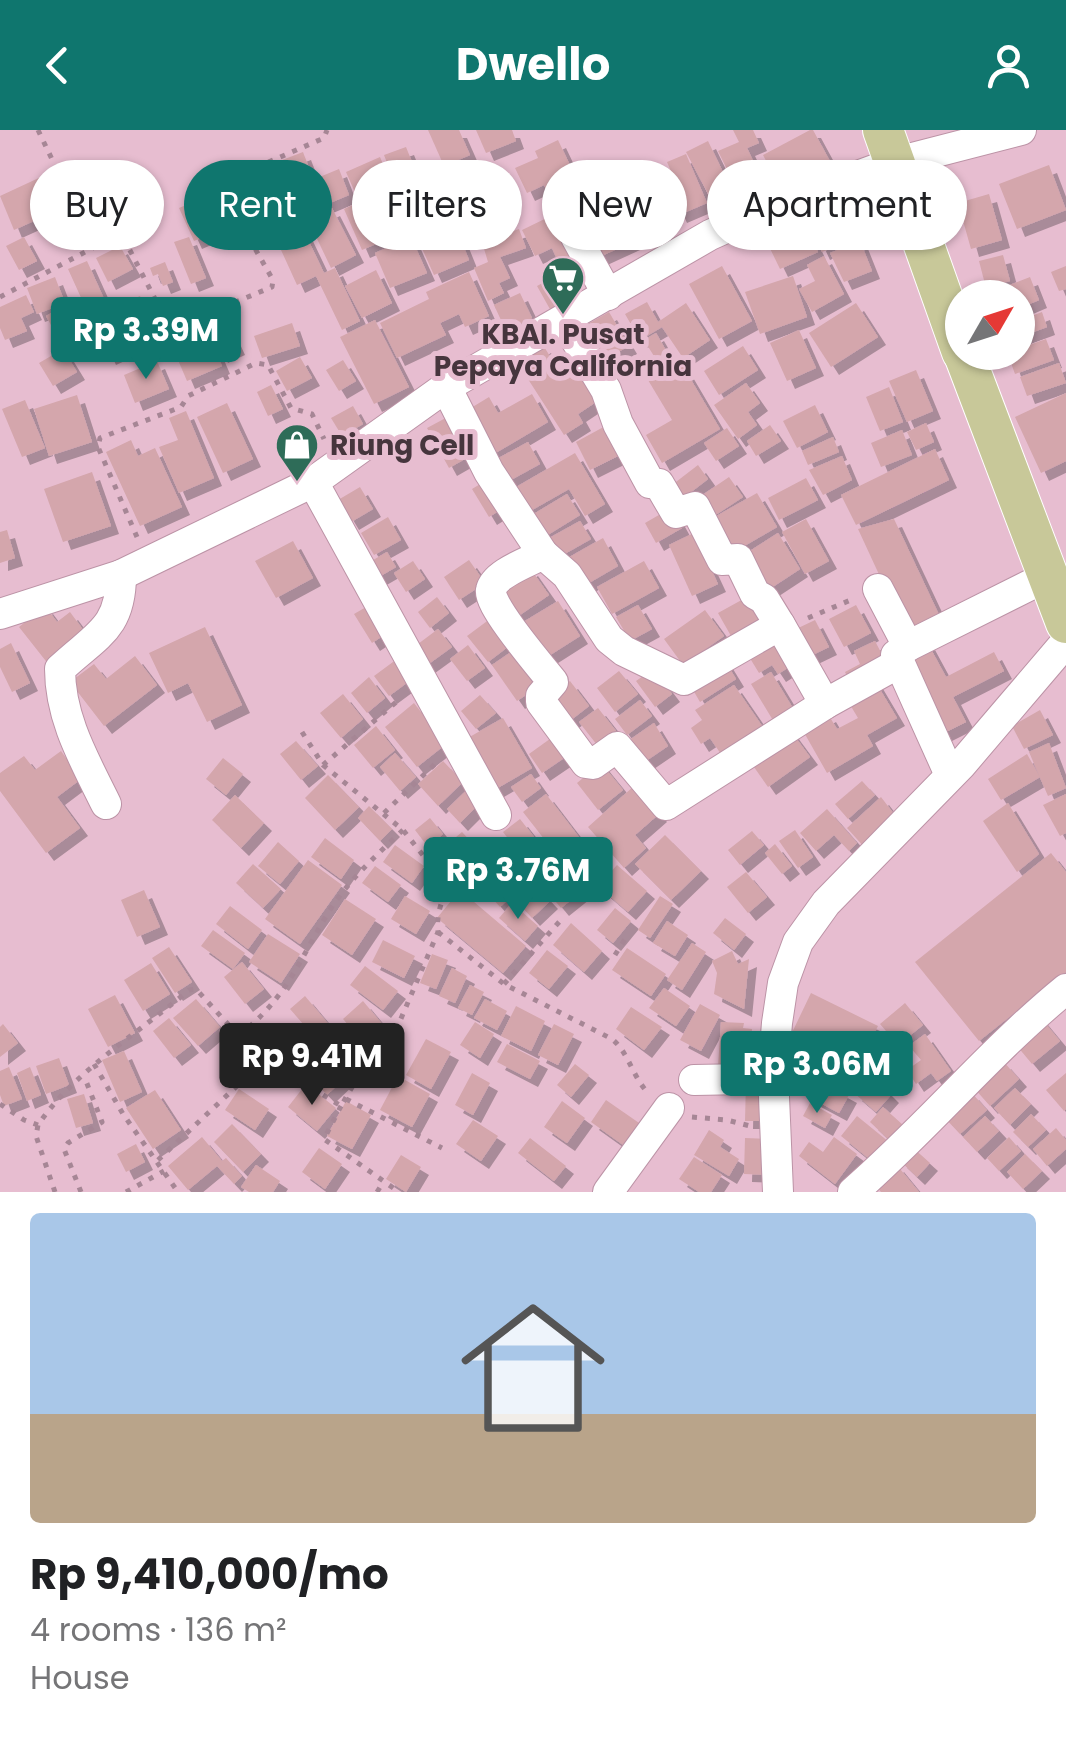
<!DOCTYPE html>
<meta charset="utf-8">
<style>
:root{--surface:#fff;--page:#f2f2f2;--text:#202124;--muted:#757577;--line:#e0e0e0;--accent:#0f766e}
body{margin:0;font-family:Poppins,sans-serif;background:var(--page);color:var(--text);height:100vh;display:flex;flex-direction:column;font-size:38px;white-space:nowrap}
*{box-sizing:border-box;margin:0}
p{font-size:32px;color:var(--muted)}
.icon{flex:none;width:55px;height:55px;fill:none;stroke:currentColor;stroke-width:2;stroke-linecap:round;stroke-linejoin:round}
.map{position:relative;height:1062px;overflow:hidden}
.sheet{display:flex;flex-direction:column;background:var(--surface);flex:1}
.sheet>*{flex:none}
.top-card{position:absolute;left:30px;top:30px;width:1008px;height:90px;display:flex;gap:20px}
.needle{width:65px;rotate:51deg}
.buttons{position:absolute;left:945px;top:150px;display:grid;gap:20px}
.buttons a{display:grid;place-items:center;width:90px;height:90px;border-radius:50%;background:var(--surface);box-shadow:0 2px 8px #0004;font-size:50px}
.price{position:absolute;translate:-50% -85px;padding:0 22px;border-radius:10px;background:var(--accent);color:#fff;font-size:32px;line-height:65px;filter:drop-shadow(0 2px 5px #0008)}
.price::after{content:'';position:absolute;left:50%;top:60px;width:30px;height:22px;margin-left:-15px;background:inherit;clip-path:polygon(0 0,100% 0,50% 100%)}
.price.active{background:#222;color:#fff}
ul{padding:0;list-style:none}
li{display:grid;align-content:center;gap:20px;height:530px;padding:0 30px}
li+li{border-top:2px solid var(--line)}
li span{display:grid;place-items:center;height:310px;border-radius:10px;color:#555}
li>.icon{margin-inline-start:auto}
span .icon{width:180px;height:180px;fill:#fffc;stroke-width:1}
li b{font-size:42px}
.pill{padding:0 35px;border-radius:45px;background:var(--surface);box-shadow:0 2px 8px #0004;font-size:35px;line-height:90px}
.pill.active{background:var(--accent);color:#fff}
header{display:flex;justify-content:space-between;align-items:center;height:130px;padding:0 30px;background:var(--accent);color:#fff;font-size:45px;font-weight:700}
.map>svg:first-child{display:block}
</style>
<header><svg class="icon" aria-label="back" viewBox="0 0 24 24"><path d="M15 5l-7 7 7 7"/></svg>Dwello<svg class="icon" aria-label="person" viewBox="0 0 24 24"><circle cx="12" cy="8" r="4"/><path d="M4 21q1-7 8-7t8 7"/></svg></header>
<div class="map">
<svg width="1066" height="1062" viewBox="0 0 1066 1062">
<defs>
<filter id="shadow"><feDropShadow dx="8" dy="8" stdDeviation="0" flood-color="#0004"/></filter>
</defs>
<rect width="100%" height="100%" fill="#e7bdd0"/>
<!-- building -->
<g fill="#d4a6ac" filter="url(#shadow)">
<path d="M428 0H459L470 25 444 36Z"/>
<path d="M476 0H512L516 11 486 23Z"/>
<path d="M733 0H753L759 13 747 18 765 56 741 68 718 21 739 12Z"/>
<path d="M810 0H813L832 35 802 50 798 44 778 54 763 25Z"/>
<path d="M558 10 578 52 549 66 544 55 527 63 515 38 538 28 535 21Z"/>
<path d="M708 11 736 69 729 72 735 86 723 92 686 22Z"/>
<path d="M406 17 416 42 394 51 384 25Z"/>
<path d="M303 22 311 43 285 53 277 32Z"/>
<path d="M686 24 707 73 679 85 663 50 673 46 667 32Z"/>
<path d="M380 27 391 53 357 67 346 42Z"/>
<path d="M1049 35 1066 80 1017 99 999 54Z"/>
<path d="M483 38 498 75 463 90 447 53Z"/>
<path d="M339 39 349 65 253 105 242 79Z"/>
<path d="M653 40 672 85 646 96 626 52Z"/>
<path d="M43 46 58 80 14 100 0 66Z"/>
<path d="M615 54 627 81 583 100 571 74Z"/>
<path d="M385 60 404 102 362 120 344 79Z"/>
<path d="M989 64 1002 110 971 119 958 73Z"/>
<path d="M207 66 222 99 194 111 179 78Z"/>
<path d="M849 75 862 105 822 122 808 92Z"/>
<path d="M332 78 356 125 331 138 308 90Z"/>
<path d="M559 82 582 131 562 140 552 118 535 126 522 100Z"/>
<path d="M632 82 643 107 595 129 584 104Z"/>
<path d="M800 84 818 122 780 139 762 102Z"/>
<path d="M452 88 469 130 434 145 415 103Z"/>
<path d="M302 97 324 143 335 138 360 191 342 200 316 146 297 155 276 109Z"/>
<path d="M519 99 526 118 500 127 510 148 499 153 504 163 488 171 474 138 488 132 482 112Z"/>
<path d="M24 107 37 131 19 140 6 116Z"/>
<path d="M189 107 206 148 191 154 174 112Z"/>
<path d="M411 107 427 143 390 158 375 123Z"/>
<path d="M860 111 872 141 844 152 830 123Z"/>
<path d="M120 116 133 139 108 152 96 128Z"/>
<path d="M1003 125 1010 151 986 158 979 131Z"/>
<path d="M824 126 844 164 812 182 799 159 815 151 807 135Z"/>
<path d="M87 131 109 180 140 166 158 204 108 227 68 139Z"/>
<path d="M165 132 173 152 163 156 158 144 153 146 150 138Z"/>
<path d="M722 136 752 191 719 209 689 154Z"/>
<path d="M1066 136V159L1059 161 1051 142Z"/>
<path d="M376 140 392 173 362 188 345 156Z"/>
<path d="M469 142 489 186 465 197 459 184 440 193 446 205 397 228 380 193 429 169 426 162Z"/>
<path d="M793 146 807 187 760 204 745 162Z"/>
<path d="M55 147 65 173 37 184 27 158Z"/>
<path d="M1030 147 1039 170 1018 179V168H1011L1007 156Z"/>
<path d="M550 149 563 175 551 181 537 156Z"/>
<path d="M520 163 532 188 506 201 494 175Z"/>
<path d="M26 165 34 182 21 188 27 201 5 210 0 198V177Z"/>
<path d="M647 172 658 192 686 173 710 210 683 228 662 197 640 210 625 184Z"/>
<path d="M70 173 86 202 62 215 46 186Z"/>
<path d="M856 173 878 207 831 237 809 203Z"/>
<path d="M609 182 629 216 598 233 579 199Z"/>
<path d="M1042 182 1047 197 1020 207 1018 191Z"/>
<path d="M224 189 237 217 220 225 207 196Z"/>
<path d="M375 190 409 257 374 274 340 207Z"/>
<path d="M292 193 300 216 262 228 254 206Z"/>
<path d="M204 194 222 236 187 251 169 209Z"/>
<path d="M799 200 816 238 787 251 770 213Z"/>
<path d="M656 203 668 224 657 231 644 210Z"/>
<path d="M1046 209 1054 230 1015 244 1007 222H1018V219Z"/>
<path d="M543 215 561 244 582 230 605 266 578 284 583 293 564 305 517 232Z"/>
<path d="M743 216 758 240 719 265 704 241Z"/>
<path d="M63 219 77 242 53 256 39 233Z"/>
<path d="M677 226 720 299 662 333 646 305 672 290 645 245Z"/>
<path d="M300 227 312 248 287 261 276 241Z"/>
<path d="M343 230 356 251 339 261 326 240Z"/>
<path d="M157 231 169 259 135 273 124 245Z"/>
<path d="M1059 233 1066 253 1027 266 1020 247Z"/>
<path d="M916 240 933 281 907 292 889 251Z"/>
<path d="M746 253 760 273 748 282 757 295 738 309 714 275Z"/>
<path d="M271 255 283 279 268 286 257 262Z"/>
<path d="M889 257 903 292 880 301 866 267Z"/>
<path d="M1066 263V331L1041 343 1015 287Z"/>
<path d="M532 264 548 292 492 325 466 281 489 267 498 283Z"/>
<path d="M77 265 92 312 49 326 34 279Z"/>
<path d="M25 270 45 318 22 327 2 279Z"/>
<path d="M227 273 253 329 223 343 197 287Z"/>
<path d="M815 275 828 302 797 318 783 291Z"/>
<path d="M353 276 363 294 342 306 331 288Z"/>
<path d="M186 281 214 348 179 363 159 317 178 310 169 288Z"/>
<path d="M455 283 477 322 449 338 427 298Z"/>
<path d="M926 293 934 312 916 320 907 302Z"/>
<path d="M609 294 624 323 590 340 576 312Z"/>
<path d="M770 295 781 311 756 326 747 311Z"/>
<path d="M727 298 739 316 716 331 704 313Z"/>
<path d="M902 300 912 325 881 337 871 313Z"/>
<path d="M833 307 839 322 808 335 802 321Z"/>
<path d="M131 310 138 326 155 318 182 377 140 396 106 322Z"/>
<path d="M528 312 540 334 509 351 497 329Z"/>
<path d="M935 319 949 350 856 395 841 365Z"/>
<path d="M575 323 605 374 585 386 569 359 525 384 511 360Z"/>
<path d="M842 326 852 350 823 365 809 340Z"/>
<path d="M698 335 708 349 682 369 672 355Z"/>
<path d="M92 342 111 396 63 412 44 359Z"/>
<path d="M729 347 743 367 714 386 701 366Z"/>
<path d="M490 348 508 375 489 387 472 359Z"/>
<path d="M806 348 818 370 779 390 768 368Z"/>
<path d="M360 357 373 379 351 392 338 370Z"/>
<path d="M757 363 777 397 734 422 713 388Z"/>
<path d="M567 364 580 385 546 406 532 385Z"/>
<path d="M671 378 682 398 656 413 645 393Z"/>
<path d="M388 387 401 410 374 425 361 403Z"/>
<path d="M806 389 829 431 805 444 782 402Z"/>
<path d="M894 389 940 487 907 505 858 399Z"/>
<path d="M580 391 591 409 561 426 551 407Z"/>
<path d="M7 400 15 428 0 433V402Z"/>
<path d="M694 403 718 454 692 466 669 415Z"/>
<path d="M778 403 800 439 765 462 742 426Z"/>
<path d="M603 408 618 436 582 457 566 429Z"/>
<path d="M293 411 313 448 276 468 255 431Z"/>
<path d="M387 422 396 437 377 448 368 433Z"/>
<path d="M469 430 485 453 459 470 444 447Z"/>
<path d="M413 431 425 449 406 462 394 443Z"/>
<path d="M644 431 659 458 612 484 597 457Z"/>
<path d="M530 438 549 465 517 487 498 461Z"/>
<path d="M437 467 449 483 430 498 418 482Z"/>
<path d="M747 467 760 489 731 506 718 483Z"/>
<path d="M558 471 580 506 547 527 525 491Z"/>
<path d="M373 473 390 501 372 513 354 484Z"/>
<path d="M638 475 652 499 630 511 616 487Z"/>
<path d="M856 475 871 503 844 517 829 489Z"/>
<path d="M45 476 57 492 70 482 87 505 49 535 19 497Z"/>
<path d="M705 480 724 506 683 535 664 509Z"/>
<path d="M498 483 518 509 488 532 467 506Z"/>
<path d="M815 490 829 517 804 529 790 502Z"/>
<path d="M205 497 242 575 207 592 188 553 168 563 149 523Z"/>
<path d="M438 499 452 517 423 538 410 520Z"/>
<path d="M780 504 797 532 778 544 772 535 759 543 748 525Z"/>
<path d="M875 511 888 536 851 555 845 542 860 534 854 521Z"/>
<path d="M927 512 946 547 994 522 1004 541 953 567 966 592 944 603 903 524Z"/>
<path d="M11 513 30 553 12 562 0 537V519Z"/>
<path d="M468 515 485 538 467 551 450 529Z"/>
<path d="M511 522 536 558 517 571 492 535Z"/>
<path d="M135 526 157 555 104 596 70 552 94 534 106 549Z"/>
<path d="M397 529 412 549 389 566 374 546Z"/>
<path d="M725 531 736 549 700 572 689 553Z"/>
<path d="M653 539 672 564 655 577 636 551Z"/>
<path d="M619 541 638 564 615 582 597 558Z"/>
<path d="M771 542 794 580 774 592 751 554Z"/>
<path d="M369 547 385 568 367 583 351 563Z"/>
<path d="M570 551 589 576 571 590 552 564Z"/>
<path d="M875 551 897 588 867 605 873 616 827 643 802 599 828 584 837 599 858 588 846 568Z"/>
<path d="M734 555 769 606 727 633 710 608 701 614 691 598 702 590 695 580Z"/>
<path d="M343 564 363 589 341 608 320 583Z"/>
<path d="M480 565 496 583 476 599 461 581Z"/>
<path d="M640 570 652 586 627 605 615 589Z"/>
<path d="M414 573 446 614 417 637 385 597Z"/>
<path d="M598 578 620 606 601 620 579 592Z"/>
<path d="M1040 580 1053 605 1024 619 1012 596Z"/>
<path d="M503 588 532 638 496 659 466 609Z"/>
<path d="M654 593 668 616 643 633 628 611Z"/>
<path d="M376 596 395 620 373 638 354 615Z"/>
<path d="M790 600 810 627 768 657 749 630Z"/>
<path d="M554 606 567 626 542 643 529 624Z"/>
<path d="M296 611 318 636 301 650 280 624Z"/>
<path d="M1049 613 1066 658 1048 666 1029 622Z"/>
<path d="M61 621 81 649 57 667 80 698 46 723 0 661V643L24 626 35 640Z"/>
<path d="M395 623 416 647 400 661 380 637Z"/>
<path d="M1027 624 1040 647 1001 670 988 649Z"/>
<path d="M223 628 243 644 226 665 206 649Z"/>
<path d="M443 631 463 652 438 676 418 654Z"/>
<path d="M601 633 623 660 598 680 577 653Z"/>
<path d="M531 644 541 658 522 672 511 657Z"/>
<path d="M328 645 359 677 335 700 305 668Z"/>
<path d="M862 651 875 665 848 689 835 674Z"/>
<path d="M634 656 659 684 635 705 646 718 624 738 588 697Z"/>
<path d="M469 658 482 671 460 693 447 679Z"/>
<path d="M546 664 585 715 562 732 523 682Z"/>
<path d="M1066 664V703L1060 706 1043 675Z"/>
<path d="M235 665 264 693 241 718 212 690Z"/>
<path d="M881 667 897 688 865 718 847 698Z"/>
<path d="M1008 673 1039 724 1017 742 983 691Z"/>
<path d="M369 676 392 699 380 711 358 688Z"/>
<path d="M827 679 857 713 849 721 834 705 816 721 800 703Z"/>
<path d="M430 688 443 704 428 717 415 700Z"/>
<path d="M520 689 545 721 528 734 503 702Z"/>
<path d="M795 700 813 727 798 738 779 711Z"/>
<path d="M752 701 764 715 740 735 728 720Z"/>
<path d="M462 702 475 716 448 738 436 724Z"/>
<path d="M665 705 701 741 671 770 635 734Z"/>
<path d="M325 708 354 730 341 749 311 727Z"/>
<path d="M278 712 299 731 280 754 258 736Z"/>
<path d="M775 714 792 736 782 744 765 723Z"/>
<path d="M395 715 424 736 412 753 383 732Z"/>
<path d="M587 719 605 742 588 755 570 732Z"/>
<path d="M1051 723 1066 742V842L979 911 915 832Z"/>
<path d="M308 730 342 755 300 814 265 789Z"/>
<path d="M556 732 581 762 561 778 536 748Z"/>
<path d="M514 733 529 750 500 777 485 760Z"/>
<path d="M253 734 281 759 263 778 236 753Z"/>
<path d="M617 735 647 761 628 782 598 756Z"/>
<path d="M375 736 401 755 388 772 362 753Z"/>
<path d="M746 742 767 767 748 783 727 757Z"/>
<path d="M535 755 550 771 532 788 517 772Z"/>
<path d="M144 760 160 797 137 807 121 770Z"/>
<path d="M460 760 526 816 503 843 437 788Z"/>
<path d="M405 766 430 781 416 804 391 789Z"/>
<path d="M660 766 673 774 650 808 638 800Z"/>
<path d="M345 769 376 789 352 825 322 805Z"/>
<path d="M512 773 538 796 525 811 499 788Z"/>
<path d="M230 776 262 800 248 819 216 794Z"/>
<path d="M615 778 631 791 613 813 597 800Z"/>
<path d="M725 788 746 804 734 820 713 803Z"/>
<path d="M667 791 688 805 675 826 653 813Z"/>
<path d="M571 793 602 821 584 842 553 815Z"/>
<path d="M213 800 245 823 233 839 201 816Z"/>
<path d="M268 804 300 824 281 853 249 832Z"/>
<path d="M383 810 415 826 404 848 372 832Z"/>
<path d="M692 813 706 822 682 860 667 850Z"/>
<path d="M169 817 192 852 175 863 152 828Z"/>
<path d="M627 818 666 844 651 866 612 840Z"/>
<path d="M547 820 568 836 549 859 529 843Z"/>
<path d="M732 821 738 834 749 829 744 879 714 864 717 843 712 831Z"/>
<path d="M432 824 448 830 436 859 420 853Z"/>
<path d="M242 832 264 859 245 874 224 847Z"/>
<path d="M151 833 170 864 143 881 124 850Z"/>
<path d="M365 836 398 861 383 880 350 855Z"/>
<path d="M452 838 467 846 455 873 439 866Z"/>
<path d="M470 855 484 862 472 885 458 878Z"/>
<path d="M664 858 690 876 676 896 649 878Z"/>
<path d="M811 863 878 896 855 943 788 911Z"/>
<path d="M115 865 135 903 108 917 88 879Z"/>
<path d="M305 866 331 897 317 910 290 879Z"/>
<path d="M196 869 220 897 198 916 173 888Z"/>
<path d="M485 869 507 881 497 900 474 888Z"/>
<path d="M363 871 388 901 368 918 343 889Z"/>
<path d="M905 873 923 895 898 915 880 894Z"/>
<path d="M700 874 720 885 701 921 680 910Z"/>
<path d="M516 876 545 891 531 921 501 906Z"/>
<path d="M631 877 662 897 644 920 616 899Z"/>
<path d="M1040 887 1060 911 1032 934 1012 910Z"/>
<path d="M169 888 191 915 174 928 153 901Z"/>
<path d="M475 892 494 904 480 928 460 915Z"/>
<path d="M721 892 744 893 743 898 752 899 749 938 718 936Z"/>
<path d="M3 894 18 913 0 927V897Z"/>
<path d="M300 894 318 918 290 939 272 916Z"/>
<path d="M554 894 574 904 558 935 538 925Z"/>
<path d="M925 904 951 941 937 951 931 943 916 954 907 940 921 930 909 916Z"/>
<path d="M353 906 370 924 327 965 310 947Z"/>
<path d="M426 909 451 922 431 959 406 945Z"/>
<path d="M507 914 540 931 530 949 497 932Z"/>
<path d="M124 921 142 962 120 972 102 930Z"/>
<path d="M59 928 69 955 46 964 36 936Z"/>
<path d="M1003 931 1019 949 990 976 974 958Z"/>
<path d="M575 934 589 945 571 967 557 955Z"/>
<path d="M9 937 22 969 4 976 0 965V941Z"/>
<path d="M30 937 41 965 27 971 17 943Z"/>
<path d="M877 937 888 947 881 955 891 965 876 982 854 963Z"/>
<path d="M472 943 490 953 473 985 455 975Z"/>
<path d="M1066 943V979L1064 981 1046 960Z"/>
<path d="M398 946 430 964 412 997 380 980Z"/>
<path d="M821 950 849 965 839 983 811 968Z"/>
<path d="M746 951H769L768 991H745Z"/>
<path d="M306 954 336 978 317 1001 288 977Z"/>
<path d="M1015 958 1031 974 1010 995 994 978Z"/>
<path d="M239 959 269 979 255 1000 225 980Z"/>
<path d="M155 960 181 1000 153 1019 126 978Z"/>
<path d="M971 962 987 980 960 1004 944 987Z"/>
<path d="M84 964 93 993 76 998 67 969Z"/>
<path d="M606 970 642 995 626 1017 591 992Z"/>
<path d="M346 971 371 985 352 1019 327 1006Z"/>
<path d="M562 971 585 988 567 1013 544 997Z"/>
<path d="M810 973 832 985 825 998 803 986Z"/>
<path d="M883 977 903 995 889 1010 870 992Z"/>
<path d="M1031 984 1046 1000 1028 1017 1013 1002Z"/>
<path d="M857 986 889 1012 873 1032 841 1006Z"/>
<path d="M985 986 999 1001 977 1022 963 1007Z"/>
<path d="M473 990 498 1006 481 1031 456 1014Z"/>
<path d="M232 994 261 1024 243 1042 214 1012Z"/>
<path d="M1056 998 1066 1010V1019L1047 1036 1033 1019Z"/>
<path d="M709 1000 724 1010 720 1017 739 1029 729 1046 694 1025Z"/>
<path d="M202 1007 222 1031 226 1028 242 1046 234 1054 217 1036 188 1060 168 1036Z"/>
<path d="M834 1007 857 1024 835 1054 799 1026 809 1012 823 1022Z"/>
<path d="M1009 1007 1021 1021 999 1041 987 1028Z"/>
<path d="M530 1008 566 1036 554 1051 518 1023Z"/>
<path d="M745 1008 770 1009 768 1045 744 1044Z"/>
<path d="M136 1014 145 1032 126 1042 117 1024Z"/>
<path d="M911 1016 930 1033 917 1047 899 1030Z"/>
<path d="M319 1018 342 1034 325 1059 302 1042Z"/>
<path d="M1025 1024 1042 1041 1023 1059 1007 1042Z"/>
<path d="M401 1025 421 1037 406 1062 386 1049Z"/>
<path d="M694 1027 722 1045 711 1062H699L679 1049Z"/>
<path d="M896 1034 919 1062H881L873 1052Z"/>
<path d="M256 1035 280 1051 273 1062H249L241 1057Z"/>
</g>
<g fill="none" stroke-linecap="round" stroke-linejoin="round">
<!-- minor casing -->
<g stroke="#bc93a6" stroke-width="32">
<g id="minor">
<path d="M576 107 608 165"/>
<path d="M564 190 606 260 618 294 650 353 659 354 676 383 695 377 722 430 738 429 755 464 764 469 780 495"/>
<path d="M446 257 489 342 543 424 567 445 609 509 624 521 684 550 780 495 825 574"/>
<path d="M313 352 496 685"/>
<path d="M543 424C529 432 495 443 491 460 487 474 542 538 553 552L541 566V572L586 633 593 634 617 617 666 675 825 574 899 533"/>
<path d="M878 459 908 516 896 525 950 645"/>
<path d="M0 484 121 445 313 352 446 257 710 105 770 78 893 33 1021 0"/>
<path d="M908 516 1048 446"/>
<path d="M106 674C85 631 60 589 60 539 96 505 121 499 121 445"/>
<path d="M694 950 747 949 773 943"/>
<path d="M608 1062 669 978"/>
<path d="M778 1062 773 943 777 893 783 853 798 812 826 773 961 635 1066 512"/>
<path d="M853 1062C927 998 990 921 1066 859"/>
</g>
</g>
<!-- major casing -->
<g stroke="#fff" stroke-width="42">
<g id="major">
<path d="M883 0 962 222"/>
<path d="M963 222 1066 493"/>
</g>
</g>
<!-- path -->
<g stroke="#a68695" stroke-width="5" stroke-dasharray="5 8" stroke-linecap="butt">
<path d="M38 0 94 117"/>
<path d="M0 167 121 103 169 196 175 197 272 157 273 150 222 61 225 51 324 8 327 0"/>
<path d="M137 407 98 317 100 308 181 277 188 266 256 233 268 235 291 278 312 284 324 309"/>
<path d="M808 488 853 469"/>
<path d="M302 602 323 635 403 700 448 757"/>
<path d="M323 635 401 568"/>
<path d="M384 683 436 633"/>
<path d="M438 802 504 854 612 909C629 923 631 944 648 963"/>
<path d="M615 825 628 804"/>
<path d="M504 854 560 791"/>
<path d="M249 897C291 861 304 820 333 775 353 746 378 724 403 700"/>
<path d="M94 934 123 984 178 1062"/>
<path d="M346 969 442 1018"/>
<path d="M0 974 24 990 38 995"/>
<path d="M341 976 324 1009 399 1062"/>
<path d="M692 987 727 990 750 996"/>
<path d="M158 1030 270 925"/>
<path d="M55 1062 36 1006 38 995C74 941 139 903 189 860L196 859 236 903 249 898 291 945 341 976 355 952 382 933 438 802C434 766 463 735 483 708"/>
<path d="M81 1062 64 1019 68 1013 102 992 84 946"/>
<path d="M126 1062 164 1041"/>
<path d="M377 1062 384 1051"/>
</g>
<!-- minor -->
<use href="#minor" stroke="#fff" stroke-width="30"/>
<!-- major -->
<use href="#major" stroke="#c8c899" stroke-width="40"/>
</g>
<!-- icons -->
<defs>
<g id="supermarket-pin" transform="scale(2.25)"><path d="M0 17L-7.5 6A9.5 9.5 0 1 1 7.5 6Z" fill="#2e6c58" stroke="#e7bdd0"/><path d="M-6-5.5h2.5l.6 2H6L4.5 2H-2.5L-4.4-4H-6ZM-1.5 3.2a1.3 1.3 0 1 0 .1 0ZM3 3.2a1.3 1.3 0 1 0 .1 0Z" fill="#fff"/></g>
<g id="shop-pin" transform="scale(2.25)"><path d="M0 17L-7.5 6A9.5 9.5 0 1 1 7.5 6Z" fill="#2e6c58" stroke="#e7bdd0"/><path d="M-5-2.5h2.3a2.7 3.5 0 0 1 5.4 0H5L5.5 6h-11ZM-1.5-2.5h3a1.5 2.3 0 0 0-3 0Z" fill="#fff"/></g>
</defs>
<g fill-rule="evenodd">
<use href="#supermarket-pin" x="563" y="148"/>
<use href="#shop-pin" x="297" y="315"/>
</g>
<g text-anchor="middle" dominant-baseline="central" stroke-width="10" stroke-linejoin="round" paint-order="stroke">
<!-- poi labels -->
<g font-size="28" font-weight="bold" fill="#46353d" stroke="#e7bdd0">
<text x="563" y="204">KBAI. Pusat<tspan x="563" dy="32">Pepaya California</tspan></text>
<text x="330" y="315" text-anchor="start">Riung Cell</text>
</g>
</g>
</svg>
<div class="buttons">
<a><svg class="needle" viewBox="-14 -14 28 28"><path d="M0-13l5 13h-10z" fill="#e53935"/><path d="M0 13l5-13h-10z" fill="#757577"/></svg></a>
</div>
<b class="price" style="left:146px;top:252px">Rp 3.39M</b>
<b class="price" style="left:518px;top:792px">Rp 3.76M</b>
<b class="price active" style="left:312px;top:978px">Rp 9.41M</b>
<b class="price" style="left:817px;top:986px">Rp 3.06M</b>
<div class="top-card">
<a class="pill">Buy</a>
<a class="pill active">Rent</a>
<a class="pill">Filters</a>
<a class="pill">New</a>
<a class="pill">Apartment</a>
</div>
</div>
<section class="sheet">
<ul>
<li><span style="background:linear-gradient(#a9c7e8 65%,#b9a48a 0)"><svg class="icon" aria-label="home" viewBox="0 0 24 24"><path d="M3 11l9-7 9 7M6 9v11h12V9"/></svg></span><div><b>Rp 9,410,000/mo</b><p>4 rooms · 136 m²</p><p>House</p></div></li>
</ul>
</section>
